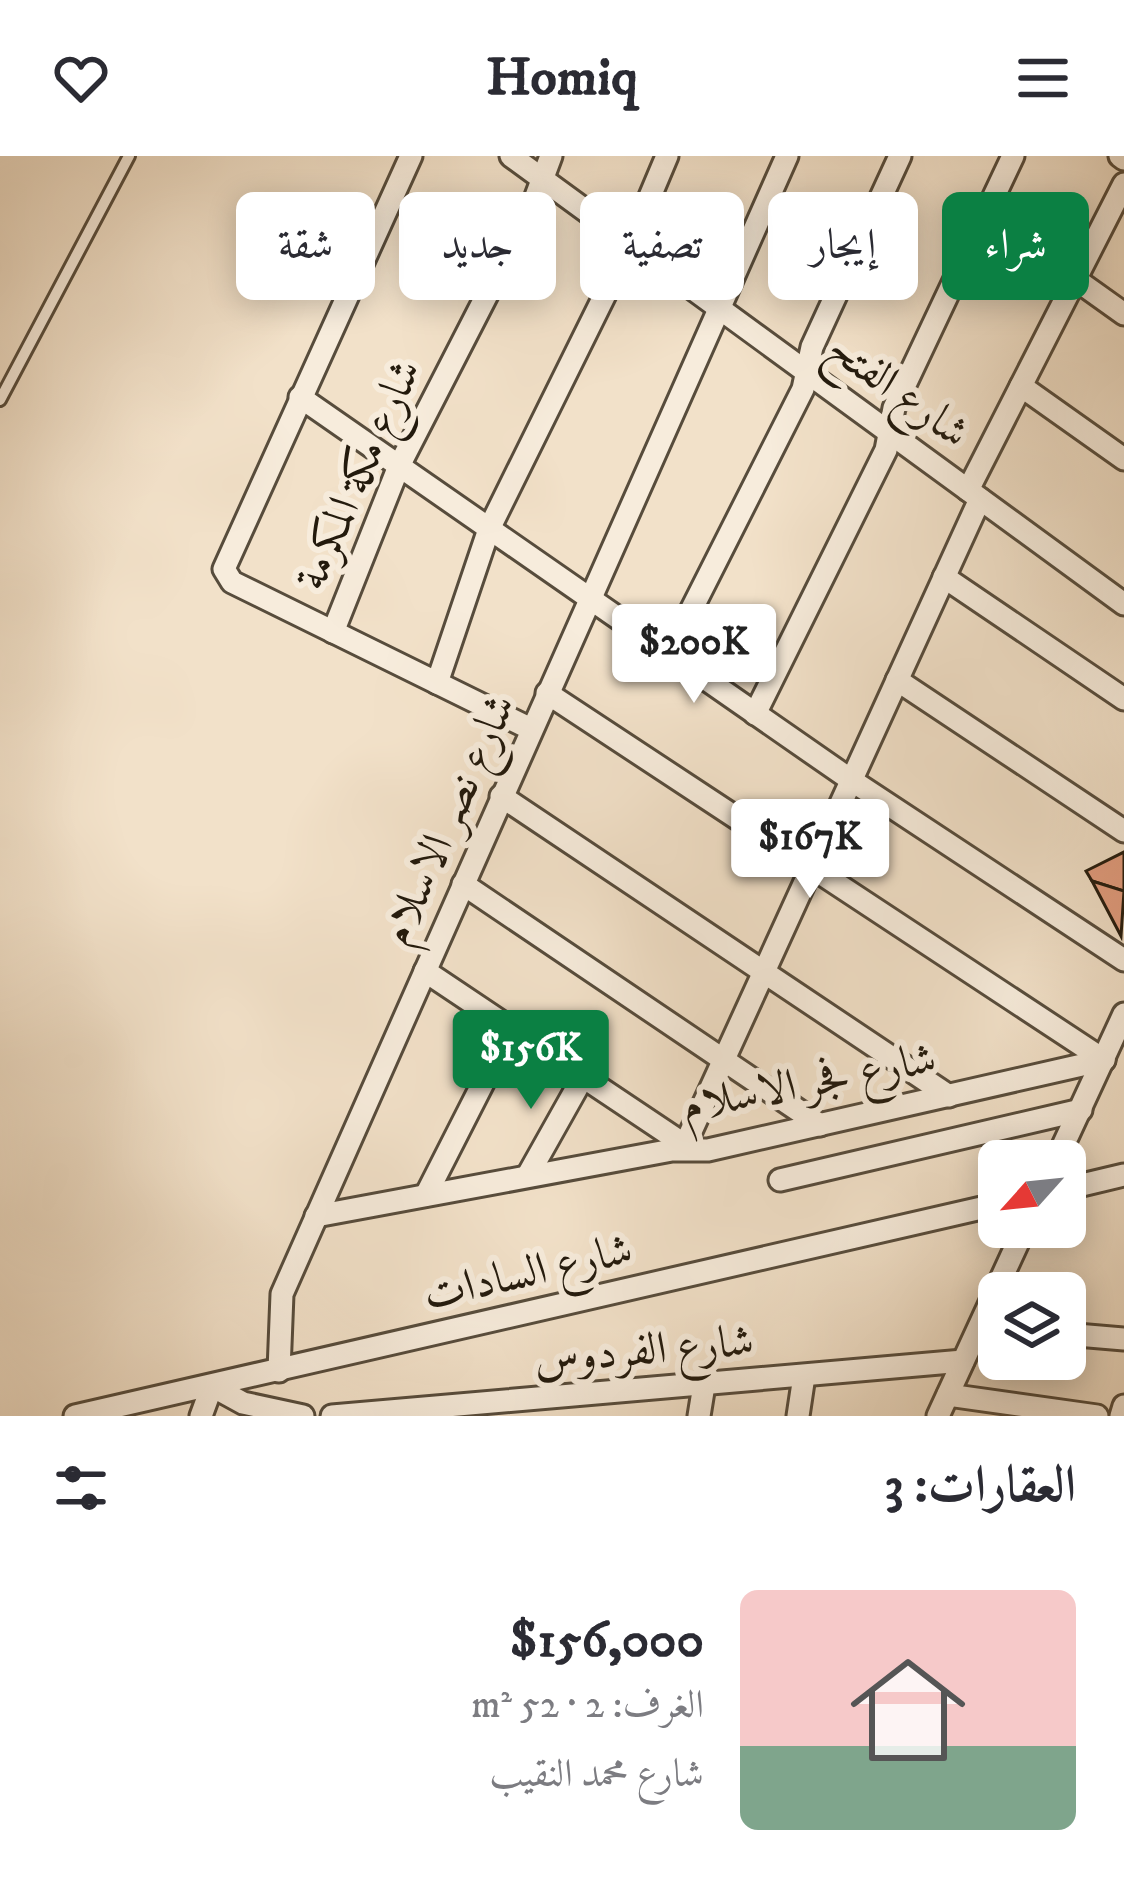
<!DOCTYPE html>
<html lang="ar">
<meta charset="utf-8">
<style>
:root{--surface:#fff;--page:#f7f7f7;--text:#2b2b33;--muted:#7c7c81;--accent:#0b8043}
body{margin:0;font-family:"IM FELL DW Pica",Amiri,serif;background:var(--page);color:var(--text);direction:rtl;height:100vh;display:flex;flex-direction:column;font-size:45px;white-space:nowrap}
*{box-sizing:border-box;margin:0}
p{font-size:39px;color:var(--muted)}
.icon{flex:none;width:66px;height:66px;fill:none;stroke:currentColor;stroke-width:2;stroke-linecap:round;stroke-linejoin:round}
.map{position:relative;height:1260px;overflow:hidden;direction:ltr}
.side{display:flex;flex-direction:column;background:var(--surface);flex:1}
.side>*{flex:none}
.hud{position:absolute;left:36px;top:36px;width:1053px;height:108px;direction:rtl;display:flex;gap:24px}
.needle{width:78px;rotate:243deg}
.tools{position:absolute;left:978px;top:984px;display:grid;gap:24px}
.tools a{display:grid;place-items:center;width:108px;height:108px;border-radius:18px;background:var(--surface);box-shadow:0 6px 30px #0003;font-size:60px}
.price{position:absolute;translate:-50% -102px;padding:0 27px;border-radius:12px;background:#fff;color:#222;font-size:39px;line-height:78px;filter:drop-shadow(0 3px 6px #0008)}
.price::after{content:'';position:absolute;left:50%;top:72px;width:36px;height:27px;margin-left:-18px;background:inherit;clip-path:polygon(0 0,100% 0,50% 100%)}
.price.on{background:var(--accent);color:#fff}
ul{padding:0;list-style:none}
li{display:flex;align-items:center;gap:36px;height:300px;padding:0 48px}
li span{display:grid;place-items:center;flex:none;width:336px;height:240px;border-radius:18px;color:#555}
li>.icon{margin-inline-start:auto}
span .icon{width:144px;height:144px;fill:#fffc;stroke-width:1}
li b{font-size:51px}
h2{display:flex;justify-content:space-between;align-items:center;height:144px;padding:0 48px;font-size:51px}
.tag{padding:0 42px;border-radius:18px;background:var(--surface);box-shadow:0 6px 30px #0003;font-size:42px;line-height:108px}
.tag.on{background:var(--accent);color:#fff}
header{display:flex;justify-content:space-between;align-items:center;height:156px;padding:0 48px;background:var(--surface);font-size:54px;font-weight:700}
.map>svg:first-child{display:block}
</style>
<header><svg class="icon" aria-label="menu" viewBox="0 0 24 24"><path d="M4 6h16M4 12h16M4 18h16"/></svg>Homiq<svg class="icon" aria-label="heart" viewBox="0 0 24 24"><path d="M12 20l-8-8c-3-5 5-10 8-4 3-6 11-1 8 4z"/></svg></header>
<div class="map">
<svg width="1124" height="1260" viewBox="0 0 1124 1260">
<rect width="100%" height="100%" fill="#f2e1c9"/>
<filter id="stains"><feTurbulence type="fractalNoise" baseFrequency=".00167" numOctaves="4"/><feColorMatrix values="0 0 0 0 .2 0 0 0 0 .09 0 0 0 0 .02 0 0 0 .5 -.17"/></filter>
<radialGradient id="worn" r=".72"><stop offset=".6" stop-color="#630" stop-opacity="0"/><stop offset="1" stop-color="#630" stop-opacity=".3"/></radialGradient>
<!-- building -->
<g fill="#e39d7f" stroke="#231a0d" stroke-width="3">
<path d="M1124 696V735L1092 725 1086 715Z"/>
<path d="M1092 725 1124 735 1121 780Z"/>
</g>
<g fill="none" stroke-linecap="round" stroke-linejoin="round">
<!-- service casing -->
<g stroke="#574c3c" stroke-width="16">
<path id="service" d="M0 244 129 0"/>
</g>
<!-- minor casing -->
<g stroke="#574c3c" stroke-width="27">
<g id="minor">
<path d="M411 0 224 413 232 426 531 573"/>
<path d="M511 0 1124 448"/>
<path d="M1120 0 1124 3"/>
<path d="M1075 123 1124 158"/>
<path d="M1021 230 1124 303"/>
<path d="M300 241 851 624 1124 804"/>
<path d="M968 334 1124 28"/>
<path d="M944 421 1124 543"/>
<path d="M333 476 399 310 532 51 551 0"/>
<path d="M669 498 803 233 812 191 900 0"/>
<path d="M897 524 1124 675"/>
<path d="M437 527 489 373 630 88 667 0"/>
<path d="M547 537 1104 904"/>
<path d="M755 558 886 294 894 252 1013 0"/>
<path d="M501 640 949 940"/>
<path d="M463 728 820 969"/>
<path d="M425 815 685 989"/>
<path d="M683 993 980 343"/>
<path d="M1056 1005 1124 858"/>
<path d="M528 1019 583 921"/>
<path d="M780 1024 1081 954"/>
<path d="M1065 1033 1124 1019"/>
<path d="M426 1039 511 872"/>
<path d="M316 1060 672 994H708L1104 904"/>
<path d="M1065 1178 1124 1183"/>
<path d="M279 1215 282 1138 787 0"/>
<path d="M948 1239 1097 1260"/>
<path d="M75 1260 999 1048"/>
<path d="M201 1260 212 1230 243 1247 303 1260"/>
<path d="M332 1260 963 1205"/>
<path d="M699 1260 704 1229"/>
<path d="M798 1260 804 1220"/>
<path d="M938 1260 1025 1071"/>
<path d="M1121 1260 1124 1250"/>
</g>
</g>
<!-- service -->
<use href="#service" stroke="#f7ecdc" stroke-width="10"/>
<!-- minor -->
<use href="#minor" stroke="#f7ecdc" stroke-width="21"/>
</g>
<g text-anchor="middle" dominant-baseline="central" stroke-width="12" stroke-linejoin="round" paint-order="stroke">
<!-- street labels -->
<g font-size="45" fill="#231a0d" stroke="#f7ecdc">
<text transform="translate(898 235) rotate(36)">شارع الفتح</text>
<text transform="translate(359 319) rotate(-66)">شارع مكة المكرمة</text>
<text transform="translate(449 664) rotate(-66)">شارع نصر الاسلام</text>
<text transform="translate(809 927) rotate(-11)">شارع فجر الاسلام</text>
<text transform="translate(528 1117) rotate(-13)">شارع السادات</text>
<text transform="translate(644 1195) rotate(-5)">شارع الفردوس</text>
</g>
</g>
<rect width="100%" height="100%" filter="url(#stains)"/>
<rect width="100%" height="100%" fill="url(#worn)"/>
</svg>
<div class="tools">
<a><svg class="needle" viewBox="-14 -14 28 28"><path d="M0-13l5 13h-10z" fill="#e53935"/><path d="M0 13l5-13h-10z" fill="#7c7c81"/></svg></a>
<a><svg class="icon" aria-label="layers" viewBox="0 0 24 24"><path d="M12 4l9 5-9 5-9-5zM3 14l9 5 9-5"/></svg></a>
</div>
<b class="price" style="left:694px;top:550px">$200K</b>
<b class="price" style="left:810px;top:745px">$167K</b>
<b class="price on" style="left:531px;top:956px">$156K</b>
<div class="hud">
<a class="tag on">شراء</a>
<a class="tag">إيجار</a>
<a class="tag">تصفية</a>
<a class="tag">جديد</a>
<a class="tag">شقة</a>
</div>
</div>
<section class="side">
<h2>العقارات: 3<svg class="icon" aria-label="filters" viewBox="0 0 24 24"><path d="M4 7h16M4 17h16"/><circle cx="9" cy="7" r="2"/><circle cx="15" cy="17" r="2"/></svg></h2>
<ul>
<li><span style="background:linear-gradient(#f6c9c9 65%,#7fa58c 0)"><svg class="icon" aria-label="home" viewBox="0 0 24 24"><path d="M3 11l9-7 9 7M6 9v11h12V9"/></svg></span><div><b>$156,000</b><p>الغرف: 2 · 52 m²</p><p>شارع محمد النقيب</p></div></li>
</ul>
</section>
